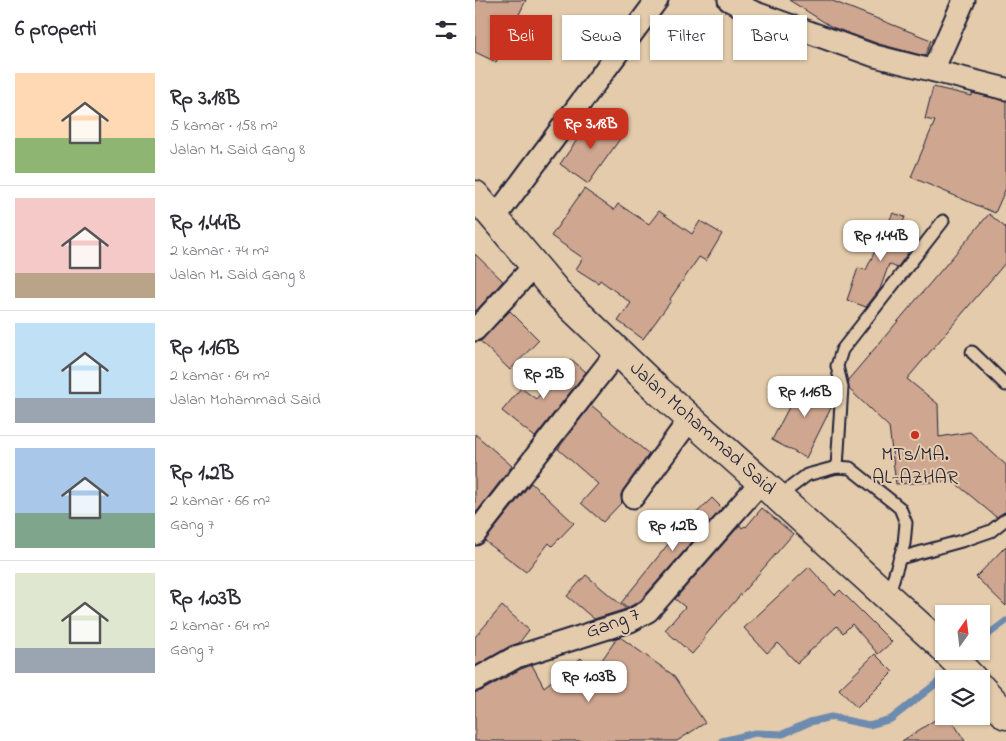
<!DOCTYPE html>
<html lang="id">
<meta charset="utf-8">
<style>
:root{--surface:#fff;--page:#f2f2f3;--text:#2b2b33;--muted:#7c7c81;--line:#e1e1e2;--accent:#c8321e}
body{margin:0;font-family:"Indie Flower",sans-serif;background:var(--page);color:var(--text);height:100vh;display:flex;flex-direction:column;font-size:19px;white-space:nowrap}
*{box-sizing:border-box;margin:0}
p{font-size:16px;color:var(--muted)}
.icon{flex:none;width:28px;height:28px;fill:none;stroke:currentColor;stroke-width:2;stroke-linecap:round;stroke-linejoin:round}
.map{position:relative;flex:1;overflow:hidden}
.panel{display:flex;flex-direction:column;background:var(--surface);width:475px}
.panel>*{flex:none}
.top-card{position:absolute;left:15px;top:15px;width:440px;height:45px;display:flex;gap:10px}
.needle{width:32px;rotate:14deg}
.tools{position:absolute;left:460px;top:605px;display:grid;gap:10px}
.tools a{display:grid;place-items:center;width:55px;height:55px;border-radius:0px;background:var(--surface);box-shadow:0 1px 4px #0004;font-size:25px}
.price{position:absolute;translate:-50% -42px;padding:0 11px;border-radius:10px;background:#fff;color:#222;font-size:16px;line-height:32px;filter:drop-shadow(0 1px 2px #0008)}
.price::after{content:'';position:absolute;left:50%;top:30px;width:15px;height:11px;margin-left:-8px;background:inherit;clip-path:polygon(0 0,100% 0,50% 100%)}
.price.selected{background:var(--accent);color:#fff}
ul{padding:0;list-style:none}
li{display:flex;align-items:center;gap:15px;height:125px;padding:0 15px}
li+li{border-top:1px solid var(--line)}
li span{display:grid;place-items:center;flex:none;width:140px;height:100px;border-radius:0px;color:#555}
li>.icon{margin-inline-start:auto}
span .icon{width:60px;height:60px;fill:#fffc;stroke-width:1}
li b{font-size:21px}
h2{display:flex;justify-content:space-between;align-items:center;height:60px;padding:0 15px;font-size:21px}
.tag{padding:0 18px;border-radius:0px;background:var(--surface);box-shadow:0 1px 4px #0004;font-size:18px;line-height:45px}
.tag.selected{background:var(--accent);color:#fff}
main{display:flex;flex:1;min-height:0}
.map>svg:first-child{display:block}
</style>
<main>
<section class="panel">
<h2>6 properti<svg class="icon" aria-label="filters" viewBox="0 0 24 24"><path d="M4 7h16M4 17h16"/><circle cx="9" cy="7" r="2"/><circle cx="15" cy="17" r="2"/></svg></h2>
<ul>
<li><span style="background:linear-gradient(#ffd9b3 65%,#8fb573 0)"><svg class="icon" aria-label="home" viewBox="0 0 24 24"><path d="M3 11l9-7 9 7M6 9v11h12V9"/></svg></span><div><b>Rp 3.18B</b><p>5 kamar · 158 m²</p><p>Jalan M. Said Gang 8</p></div></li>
<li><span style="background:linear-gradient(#f6c9c9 75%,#b9a48a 0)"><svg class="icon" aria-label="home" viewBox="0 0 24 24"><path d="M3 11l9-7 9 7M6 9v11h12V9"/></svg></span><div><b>Rp 1.44B</b><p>2 kamar · 74 m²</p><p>Jalan M. Said Gang 8</p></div></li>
<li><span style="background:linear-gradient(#bfe0f5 75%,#9aa5b1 0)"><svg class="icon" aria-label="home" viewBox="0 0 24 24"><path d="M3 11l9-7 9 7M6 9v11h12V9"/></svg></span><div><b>Rp 1.16B</b><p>2 kamar · 64 m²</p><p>Jalan Mohammad Said</p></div></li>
<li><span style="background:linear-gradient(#a9c7e8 65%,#7fa58c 0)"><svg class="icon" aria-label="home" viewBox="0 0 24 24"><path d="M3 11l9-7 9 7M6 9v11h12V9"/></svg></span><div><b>Rp 1.2B</b><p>2 kamar · 66 m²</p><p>Gang 7</p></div></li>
<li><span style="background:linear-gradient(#dfe7d0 75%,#9aa5b1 0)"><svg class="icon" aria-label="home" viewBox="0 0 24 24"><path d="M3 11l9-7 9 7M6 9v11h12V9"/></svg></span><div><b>Rp 1.03B</b><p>2 kamar · 64 m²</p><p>Gang 7</p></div></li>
</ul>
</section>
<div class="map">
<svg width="531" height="741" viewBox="0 0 531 741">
<rect width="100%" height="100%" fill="#e3cbab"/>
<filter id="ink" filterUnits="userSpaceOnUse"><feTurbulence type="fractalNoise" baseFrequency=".02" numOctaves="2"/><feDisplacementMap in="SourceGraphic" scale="10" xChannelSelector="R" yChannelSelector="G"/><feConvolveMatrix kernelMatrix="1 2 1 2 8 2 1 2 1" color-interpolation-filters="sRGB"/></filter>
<g filter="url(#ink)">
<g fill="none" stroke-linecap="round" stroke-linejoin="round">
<!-- stream -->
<g stroke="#6d8aaf" stroke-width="7">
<path d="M506 640 531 621"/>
<path d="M247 741 280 733 308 734 335 722 356 717 394 725 416 719 467 679 479 667"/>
</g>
</g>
<!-- building -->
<g fill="#cfa690" stroke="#22223b">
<path d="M0 0H51L21 62 0 52Z"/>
<path d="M314 0H355L456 40 450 56 404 44 357 27Z"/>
<path d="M458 87 497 96V93L531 101V188L520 213 436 177 460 121 450 119Z"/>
<path d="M119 116 147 136 113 184 85 164Z"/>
<path d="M109 189 139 210 143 204 174 224 184 211 217 234 225 221 247 234 231 261 224 257 195 299 196 301 168 339 143 321 156 303 125 280 123 283 101 269 108 258 76 236Z"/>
<path d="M418 213 430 217 425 231 440 239 432 254 422 268 414 264 405 289 391 307 372 300 383 268 391 270Z"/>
<path d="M514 214 531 228V262L432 379 463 404 464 437 495 432 531 465V512L521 517 478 481 421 484 414 427 374 389 373 380Z"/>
<path d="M0 254 28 281 0 312Z"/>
<path d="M35 311 64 340 35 370 5 341Z"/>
<path d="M96 359 111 372 60 437 27 411 46 388 61 399Z"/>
<path d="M329 378 359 393 358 404 331 458 297 440Z"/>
<path d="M116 405 174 454 148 490 146 495 147 502 128 522 106 503 123 484 83 449Z"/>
<path d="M0 434 37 466 0 514Z"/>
<path d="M56 483 99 523 77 546 74 543 51 572 10 541Z"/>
<path d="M237 498 247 508 165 601 152 608 146 603 206 528Z"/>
<path d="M287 508 318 534 229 637 230 639 217 654 190 630 210 607 200 599 265 525 267 528 270 526 271 527Z"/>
<path d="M531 546V606L501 577Z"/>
<path d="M334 567 360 595 365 590 417 642 403 654 377 624 368 633 362 626 322 663 303 643 292 653 269 628Z"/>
<path d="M111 575 151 609 119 619 92 596Z"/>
<path d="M27 606 54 630 44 643 35 646 0 666V637Z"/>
<path d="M145 637 198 675 230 723 202 741H0V692L6 691 46 669 57 665 69 687 106 658 118 673 142 638Z"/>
<path d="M400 654 418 672 382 708 364 689Z"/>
<path d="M469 714V716H474L490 741H427Z"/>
</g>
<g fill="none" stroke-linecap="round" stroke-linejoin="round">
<!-- lane casing -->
<g stroke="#22223b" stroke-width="15">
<g id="lane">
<path d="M497 352 531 385"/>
<path d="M362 467 367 387 362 366 367 350 468 221"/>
<path d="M303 497 332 475 362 467 375 468 425 508 431 523 429 544 413 596"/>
<path d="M425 558 490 540 516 531 531 519"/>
</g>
</g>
<!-- street casing -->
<g stroke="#22223b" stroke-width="25">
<g id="street">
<path d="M254 0 278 12 400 56 531 89"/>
<path d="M458 70 489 0"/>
<path d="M19 219 182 0"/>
<path d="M0 330 59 266"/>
<path d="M158 497 215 419"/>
<path d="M0 534 143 351"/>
<path d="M0 680 41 657 155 621 173 611 286 482"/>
</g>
</g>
<!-- secondary casing -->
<g stroke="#22223b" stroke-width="31">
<g id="secondary">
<path d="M0 195 86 297 184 391 303 497 469 648"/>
<path d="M471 651 498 679"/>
<path d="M506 688 531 715"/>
</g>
</g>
<!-- lane -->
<use href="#lane" stroke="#e3cbab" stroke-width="11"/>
<!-- street -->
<use href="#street" stroke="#e3cbab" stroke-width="21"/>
<!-- secondary -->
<use href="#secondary" stroke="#e3cbab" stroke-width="28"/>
</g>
</g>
<!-- markers -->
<circle fill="#c8321e" stroke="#e3cbab" stroke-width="2" cx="440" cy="435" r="5"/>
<g text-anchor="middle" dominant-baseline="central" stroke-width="4" stroke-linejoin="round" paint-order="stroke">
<!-- street labels -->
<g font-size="20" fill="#22223b" stroke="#e3cbab">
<text transform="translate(227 429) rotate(42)">Jalan Mohammad Said</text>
<text transform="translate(138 624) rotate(-20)">Gang 7</text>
</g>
<!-- poi labels -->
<g font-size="20" fill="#22223b" stroke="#e3cbab">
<text x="440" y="455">MTs/MA.<tspan x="440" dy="23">AL-AZHAR</tspan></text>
</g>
</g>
</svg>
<div class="tools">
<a><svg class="needle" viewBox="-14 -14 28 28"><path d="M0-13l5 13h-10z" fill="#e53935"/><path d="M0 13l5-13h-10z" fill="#7c7c81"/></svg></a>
<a><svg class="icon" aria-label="layers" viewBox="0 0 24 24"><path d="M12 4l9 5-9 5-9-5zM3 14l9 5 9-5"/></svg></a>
</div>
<b class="price selected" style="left:116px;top:150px">Rp 3.18B</b>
<b class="price" style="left:406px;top:262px">Rp 1.44B</b>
<b class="price" style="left:69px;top:400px">Rp 2B</b>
<b class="price" style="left:330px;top:418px">Rp 1.16B</b>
<b class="price" style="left:198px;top:552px">Rp 1.2B</b>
<b class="price" style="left:114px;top:703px">Rp 1.03B</b>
<div class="top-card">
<a class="tag selected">Beli</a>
<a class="tag">Sewa</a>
<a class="tag">Filter</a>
<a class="tag">Baru</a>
</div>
</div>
</main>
